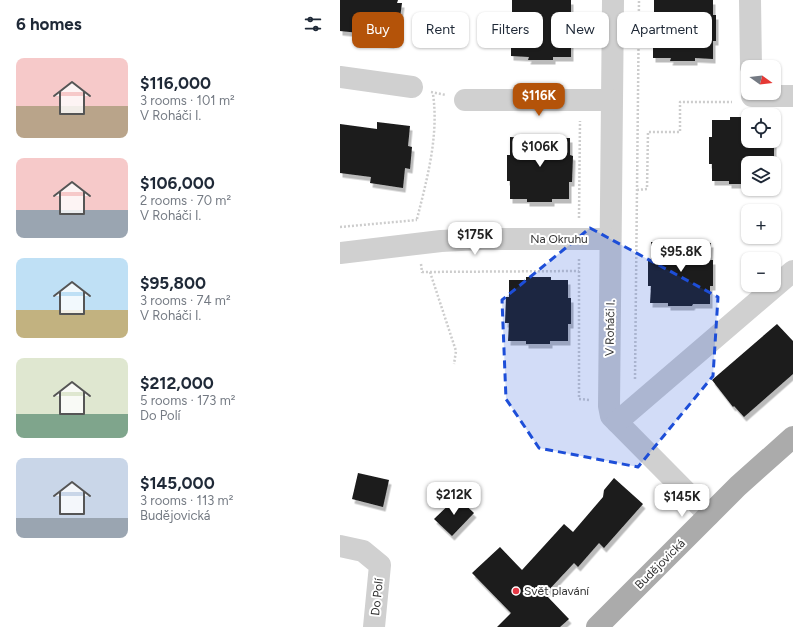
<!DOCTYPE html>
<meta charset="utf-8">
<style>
:root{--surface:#fff;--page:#f2f2f3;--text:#1f2937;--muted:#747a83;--accent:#b45309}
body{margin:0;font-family:Figtree,sans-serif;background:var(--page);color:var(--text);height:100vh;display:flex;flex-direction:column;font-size:15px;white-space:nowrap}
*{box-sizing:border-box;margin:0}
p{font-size:13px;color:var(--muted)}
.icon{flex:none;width:22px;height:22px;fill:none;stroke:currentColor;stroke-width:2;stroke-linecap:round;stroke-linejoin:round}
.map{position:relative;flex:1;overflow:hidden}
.panel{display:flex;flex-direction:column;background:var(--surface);width:340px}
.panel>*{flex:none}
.hud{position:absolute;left:12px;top:12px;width:380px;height:36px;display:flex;gap:8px}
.needle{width:26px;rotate:105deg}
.tools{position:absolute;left:401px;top:60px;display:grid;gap:8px}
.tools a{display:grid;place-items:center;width:40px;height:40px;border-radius:8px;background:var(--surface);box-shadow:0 1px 3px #0004;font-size:20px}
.price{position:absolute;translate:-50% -34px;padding:0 9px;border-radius:8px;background:#fff;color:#222;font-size:13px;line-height:26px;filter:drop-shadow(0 1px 2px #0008)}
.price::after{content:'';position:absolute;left:50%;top:24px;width:12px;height:9px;margin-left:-6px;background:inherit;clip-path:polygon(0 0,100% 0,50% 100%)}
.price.selected{background:var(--accent);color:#fff}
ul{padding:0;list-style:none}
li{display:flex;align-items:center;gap:12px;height:100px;padding:0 16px}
li span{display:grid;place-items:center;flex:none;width:112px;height:80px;border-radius:8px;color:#555}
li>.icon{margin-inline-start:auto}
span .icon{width:48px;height:48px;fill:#fffc;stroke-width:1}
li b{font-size:17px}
h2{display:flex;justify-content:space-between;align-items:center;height:48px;padding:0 16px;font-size:17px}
.pill{padding:0 14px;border-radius:8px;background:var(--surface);box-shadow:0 1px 3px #0004;font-size:14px;line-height:36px}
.pill.selected{background:var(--accent);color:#fff}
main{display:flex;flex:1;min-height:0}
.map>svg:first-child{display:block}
</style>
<main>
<section class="panel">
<h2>6 homes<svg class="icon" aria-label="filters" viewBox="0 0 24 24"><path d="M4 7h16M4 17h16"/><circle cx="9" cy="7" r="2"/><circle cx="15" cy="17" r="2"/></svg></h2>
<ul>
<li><span style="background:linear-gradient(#f6c9c9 60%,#b9a48a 0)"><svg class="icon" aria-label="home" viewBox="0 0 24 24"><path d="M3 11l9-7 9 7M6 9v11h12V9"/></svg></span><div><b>$116,000</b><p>3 rooms · 101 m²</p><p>V Roháči I.</p></div></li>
<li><span style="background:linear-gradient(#f6c9c9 65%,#9aa5b1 0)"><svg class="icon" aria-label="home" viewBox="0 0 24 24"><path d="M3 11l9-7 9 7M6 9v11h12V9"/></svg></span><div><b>$106,000</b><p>2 rooms · 70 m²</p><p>V Roháči I.</p></div></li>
<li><span style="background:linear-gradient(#bfe0f5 65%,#c2b280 0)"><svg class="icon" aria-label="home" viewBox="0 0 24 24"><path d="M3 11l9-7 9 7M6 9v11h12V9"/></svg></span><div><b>$95,800</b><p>3 rooms · 74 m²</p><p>V Roháči I.</p></div></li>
<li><span style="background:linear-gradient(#dfe7d0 70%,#7fa58c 0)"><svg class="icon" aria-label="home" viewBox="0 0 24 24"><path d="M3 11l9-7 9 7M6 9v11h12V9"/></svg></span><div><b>$212,000</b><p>5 rooms · 173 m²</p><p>Do Polí</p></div></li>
<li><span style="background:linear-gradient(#c9d6e8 75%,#9aa5b1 0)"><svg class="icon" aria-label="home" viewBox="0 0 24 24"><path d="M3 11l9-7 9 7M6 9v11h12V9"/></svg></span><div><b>$145,000</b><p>3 rooms · 113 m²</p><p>Budějovická</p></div></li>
</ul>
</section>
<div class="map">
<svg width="453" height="627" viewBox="0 0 453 627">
<defs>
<filter id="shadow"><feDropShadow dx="2.5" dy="4.5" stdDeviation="0" flood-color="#0004"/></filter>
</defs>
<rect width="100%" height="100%" fill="#fff"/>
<!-- building -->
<g fill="#1a1a1a" filter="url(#shadow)">
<path d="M0 0H58L57 3H62L59 25 55 24 52 44 19 40 20 33 0 31Z"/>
<path d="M172 0H231V14H234V40H231V57H213V60H188L189 57 171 56V39H169V13H172Z"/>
<path d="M314 0H373V15H376V41H373V59L355 58V61H330L331 58H313V40H310L311 14H314Z"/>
<path d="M390 117H408V141H434V138V164V163H408V184H389V181H372V164H369V137H372V120H390Z"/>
<path d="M37 122 70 126 68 146 72 147 70 169 65 168 63 188 30 183 31 177 0 173V124L37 129Z"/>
<path d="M188 135H213L212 138H230V155L233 156 232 182H229V199H212V202H187V199H170V181H167V155H170V137L188 138Z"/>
<path d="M328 239H353V242L371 243 370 260H373V286H370V304H353L352 306H328V303H310L311 286H308V259H311V242H329Z"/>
<path d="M186 277H211V280H228V298H231V324H228V341H210V344H186V341H168L169 323H165L166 297H169V280H186Z"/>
<path d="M437 324 453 341V374L404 417 394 406 393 407 372 380Z"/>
<path d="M18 473 49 480 43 507 12 499Z"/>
<path d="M274 478 303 504 264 548 259 543 238 567 234 563 205 594 229 619 220 627H157L171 613 132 573 160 547 182 570 224 524 233 532 263 497 264 490Z"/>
<path d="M117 497 134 513 112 536 94 519Z"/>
</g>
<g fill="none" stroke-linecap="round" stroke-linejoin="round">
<!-- path -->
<g stroke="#cdcdcd" stroke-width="2.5" stroke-dasharray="2 2" stroke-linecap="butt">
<path d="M91 92 106 95"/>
<path d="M297 190 307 189 308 132H340V102H392"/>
<path d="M239 218 240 121"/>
<path d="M77 219C87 179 99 136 93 94"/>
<path d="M0 227 77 220"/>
<path d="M239 259V399L250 400"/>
<path d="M81 264 82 272 239 271"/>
<path d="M90 272 116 351 114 364"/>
<path d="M295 379 299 0"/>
</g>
<!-- minor -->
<g stroke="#d0d0d0" stroke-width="22">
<path d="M273 0 269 406 271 416 369 515"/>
<path d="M410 0 411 67"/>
<path d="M0 77 72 87"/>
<path d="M412 93V96H453"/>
<path d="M125 100H272"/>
<path d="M0 253 101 241 140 239H270"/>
<path d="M277 422 453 271"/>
<path d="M0 546 23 551 40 565 34 627"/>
</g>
<!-- major -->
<path stroke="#ababab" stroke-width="22" d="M257 627 398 486 453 437"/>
</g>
<!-- marked area -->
<path fill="#1d4ed8" fill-opacity="0.2" stroke="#1d4ed8" stroke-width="3" stroke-dasharray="8 5" stroke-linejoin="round" d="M250 228 378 297 373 376 298 467 199 448 166 399 162 300Z"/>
<!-- markers -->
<circle fill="#e63946" stroke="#fff" stroke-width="1.5" cx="176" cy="591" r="4"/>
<g text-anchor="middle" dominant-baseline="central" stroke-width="4" stroke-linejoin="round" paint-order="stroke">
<!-- street labels -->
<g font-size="12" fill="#333" stroke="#fff">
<text x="219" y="239">Na Okruhu</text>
<text transform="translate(270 328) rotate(-89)">V Roháči I.</text>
<text transform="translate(320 564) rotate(-45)">Budějovická</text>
<text transform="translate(37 597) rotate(-84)">Do Polí</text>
</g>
<!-- poi labels -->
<g font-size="12" fill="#333" stroke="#fff" text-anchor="start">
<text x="184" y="591">Svět plavání</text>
</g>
</g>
</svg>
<div class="tools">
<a><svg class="needle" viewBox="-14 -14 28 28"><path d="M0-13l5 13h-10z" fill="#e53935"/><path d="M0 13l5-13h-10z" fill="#747a83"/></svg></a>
<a><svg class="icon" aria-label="locate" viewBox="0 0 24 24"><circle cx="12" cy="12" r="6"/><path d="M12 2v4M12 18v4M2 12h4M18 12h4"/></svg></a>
<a><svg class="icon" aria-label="layers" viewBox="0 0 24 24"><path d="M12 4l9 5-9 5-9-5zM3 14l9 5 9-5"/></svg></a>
<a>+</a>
<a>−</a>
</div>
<b class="price selected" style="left:199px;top:117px">$116K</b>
<b class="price" style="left:200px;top:168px">$106K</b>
<b class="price" style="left:135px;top:256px">$175K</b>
<b class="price" style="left:341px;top:273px">$95.8K</b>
<b class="price" style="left:114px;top:516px">$212K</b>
<b class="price" style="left:342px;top:518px">$145K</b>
<div class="hud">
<a class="pill selected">Buy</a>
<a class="pill">Rent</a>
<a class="pill">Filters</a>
<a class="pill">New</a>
<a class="pill">Apartment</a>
</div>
</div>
</main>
